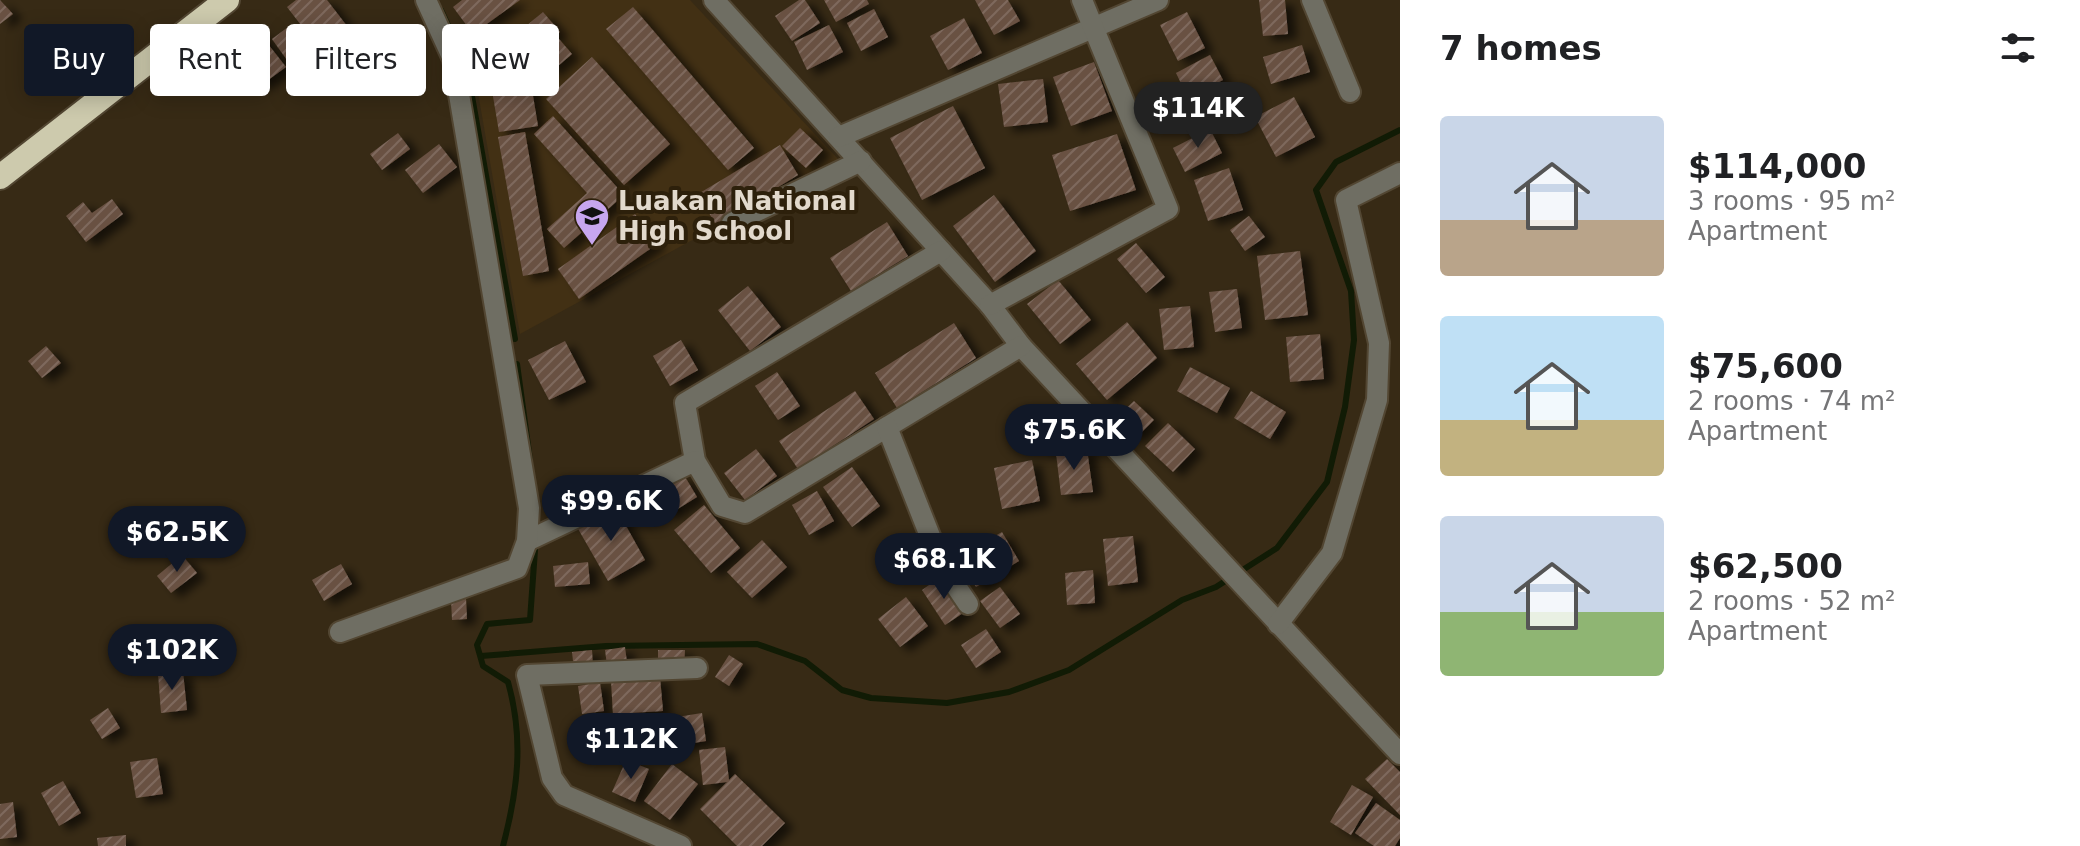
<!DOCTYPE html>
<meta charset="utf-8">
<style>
:root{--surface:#fff;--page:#f2f2f2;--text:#202124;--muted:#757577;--accent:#111827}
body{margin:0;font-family:"DejaVu Sans",sans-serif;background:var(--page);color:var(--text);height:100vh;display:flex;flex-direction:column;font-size:30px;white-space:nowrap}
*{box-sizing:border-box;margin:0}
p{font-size:26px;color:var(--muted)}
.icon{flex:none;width:44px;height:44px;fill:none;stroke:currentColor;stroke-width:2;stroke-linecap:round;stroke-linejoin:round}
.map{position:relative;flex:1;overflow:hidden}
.panel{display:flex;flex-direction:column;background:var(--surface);width:680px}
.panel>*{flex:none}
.hud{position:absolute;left:24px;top:24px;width:760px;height:72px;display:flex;gap:16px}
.price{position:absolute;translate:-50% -68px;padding:0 18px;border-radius:28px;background:var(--accent);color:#fff;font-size:26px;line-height:52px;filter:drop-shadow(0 2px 4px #0008)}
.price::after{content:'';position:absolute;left:50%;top:48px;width:24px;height:18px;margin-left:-12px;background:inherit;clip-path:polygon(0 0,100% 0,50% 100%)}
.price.current{background:#222;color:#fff}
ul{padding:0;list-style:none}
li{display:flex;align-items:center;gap:24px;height:200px;padding:0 40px}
li span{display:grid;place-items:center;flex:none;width:224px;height:160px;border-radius:8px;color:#555}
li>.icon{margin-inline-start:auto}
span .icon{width:96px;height:96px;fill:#fffc;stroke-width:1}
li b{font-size:34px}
h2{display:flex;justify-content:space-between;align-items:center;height:96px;padding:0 40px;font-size:34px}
.tag{padding:0 28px;border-radius:8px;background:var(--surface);box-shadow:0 4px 20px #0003;font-size:28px;line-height:72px}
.tag.current{background:var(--accent);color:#fff}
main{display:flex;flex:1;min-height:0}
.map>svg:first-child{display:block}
</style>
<main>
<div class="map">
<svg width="1400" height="846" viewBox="0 0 1400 846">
<defs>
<pattern id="building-hatch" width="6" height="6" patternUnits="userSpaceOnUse" patternTransform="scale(2)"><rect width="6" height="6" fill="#695143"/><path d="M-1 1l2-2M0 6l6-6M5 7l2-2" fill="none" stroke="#7e695d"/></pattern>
<filter id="shadow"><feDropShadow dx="9" dy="5" stdDeviation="4" flood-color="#0009"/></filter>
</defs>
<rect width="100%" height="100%" fill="#372a15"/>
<!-- built -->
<path fill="#423014" d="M503 0H690L839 160 520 334 466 24Z"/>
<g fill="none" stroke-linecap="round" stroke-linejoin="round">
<!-- stream -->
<g stroke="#111b05" stroke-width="6">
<path d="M441 10 465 62 470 85 515 339"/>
<path d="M517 364 530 460"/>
<path d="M481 656 606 646 757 644 805 661 842 690 871 698 947 703 1009 692 1069 670 1182 600 1216 587 1277 548 1327 482 1345 407 1354 340 1351 291 1316 190 1336 162 1400 130"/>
<path d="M503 846C518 789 524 739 508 682L483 666 477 645 487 624 530 620 535 550"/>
</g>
</g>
<!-- building -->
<g fill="url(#building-hatch)" filter="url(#shadow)">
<path d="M0 0 13 14 0 24Z"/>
<path d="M296 0H327L347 26 318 47 287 7Z"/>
<path d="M462 0H520L473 34 453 7Z"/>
<path d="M799 0H805L820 23 792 41 775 16Z"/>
<path d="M824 0H867L869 4 836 22Z"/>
<path d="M975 0H1008L1020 21 994 35Z"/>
<path d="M1259 0H1285L1288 34 1263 36Z"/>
<path d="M633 7 754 148 728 170 606 29Z"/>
<path d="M874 9 888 37 861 51 847 23Z"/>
<path d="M543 12 560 32 536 51 520 31Z"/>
<path d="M1187 12 1205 48 1178 61 1160 25Z"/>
<path d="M964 18 982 53 948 70 930 36Z"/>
<path d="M829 25 843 52 807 70 794 42Z"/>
<path d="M288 27 304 47 287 60 272 39Z"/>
<path d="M257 30 286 67 260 86 231 50Z"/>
<path d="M559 39 572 54 551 72 538 57Z"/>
<path d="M524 42 538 126 499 132 485 49Z"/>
<path d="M1302 45 1310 72 1271 84 1263 57Z"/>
<path d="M1210 55 1223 80 1188 98 1176 73Z"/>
<path d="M592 57 670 144 624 185 546 99Z"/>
<path d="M1094 62 1112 111 1071 126 1053 77Z"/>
<path d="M1043 79 1048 122 1004 127 998 84Z"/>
<path d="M1294 97 1315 137 1276 157 1255 117Z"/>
<path d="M953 106 985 168 922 200 890 138Z"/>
<path d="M553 116 624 195 564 248 547 229 587 193 534 134Z"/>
<path d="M800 128 823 150 806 168 782 146Z"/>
<path d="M1210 129 1222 153 1185 172 1173 148Z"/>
<path d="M525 132 549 271 523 276 498 137Z"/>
<path d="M398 133 410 149 382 170 370 154Z"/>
<path d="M1117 134 1136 190 1070 211 1052 155Z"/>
<path d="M439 144 457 167 423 193 405 170Z"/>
<path d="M780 145 798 175 716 225 698 194Z"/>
<path d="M1229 168 1243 210 1208 221 1194 180Z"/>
<path d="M994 195 1036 251 995 282 953 226Z"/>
<path d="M112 199 123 214 86 242 66 216 83 202 92 213Z"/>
<path d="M635 214 657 244 579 299 558 269Z"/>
<path d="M1249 216 1265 237 1245 251 1230 230Z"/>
<path d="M887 222 908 256 851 291 830 258Z"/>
<path d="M1136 243 1165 277 1146 293 1117 259Z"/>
<path d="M1300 251 1308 315 1265 320 1257 256Z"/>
<path d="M1058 280 1091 320 1060 344 1027 304Z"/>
<path d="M748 286 781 327 750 351 718 310Z"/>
<path d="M1237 289 1242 328 1215 332 1209 292Z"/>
<path d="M1190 306 1194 347 1164 350 1159 309Z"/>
<path d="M1127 322 1157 358 1107 400 1076 364Z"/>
<path d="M954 323 976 358 897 408 875 373Z"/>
<path d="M1320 334 1324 379 1290 382 1286 337Z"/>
<path d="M681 340 698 370 670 386 653 356Z"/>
<path d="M565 341 586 382 549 400 528 360Z"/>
<path d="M46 346 61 363 42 378 28 361Z"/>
<path d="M1190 367 1230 388 1217 413 1177 391Z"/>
<path d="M777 372 800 406 778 420 755 386Z"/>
<path d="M855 391 874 419 798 469 779 441Z"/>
<path d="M1251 391 1286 412 1270 439 1234 418Z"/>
<path d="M1134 401 1154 420 1136 438 1116 418Z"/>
<path d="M1061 404 1068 446 1042 450 1035 408Z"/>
<path d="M1168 423 1195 449 1173 472 1145 446Z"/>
<path d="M756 449 777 476 745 500 724 473Z"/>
<path d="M1087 449 1093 492 1061 495 1056 453Z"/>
<path d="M1032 460 1040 501 1002 509 994 468Z"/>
<path d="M852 467 880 506 852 527 823 487Z"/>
<path d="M684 475 697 497 668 515 654 493Z"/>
<path d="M817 491 834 521 809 535 792 505Z"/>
<path d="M704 505 740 548 711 573 674 530Z"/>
<path d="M615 506 645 560 608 581 577 527Z"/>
<path d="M1002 532 1019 561 976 587 958 557Z"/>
<path d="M1133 536 1138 582 1108 586 1103 539Z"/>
<path d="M762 540 787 567 752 598 727 572Z"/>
<path d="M182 555 197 573 171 593 157 576Z"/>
<path d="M588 562 590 584 555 587 553 566Z"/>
<path d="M341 564 352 584 324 601 312 580Z"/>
<path d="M1093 570 1095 603 1067 605 1065 573Z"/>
<path d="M942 576 966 611 945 625 922 590Z"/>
<path d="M1000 587 1020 614 1000 628 980 601Z"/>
<path d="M906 597 928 626 900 647 878 619Z"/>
<path d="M466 599 467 619 452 620 451 600Z"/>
<path d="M986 629 1001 652 976 668 961 645Z"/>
<path d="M625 647 627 663 607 665 605 650Z"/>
<path d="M592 650 593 669 574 670 572 652Z"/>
<path d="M658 650H685L684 667H658Z"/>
<path d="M729 655 743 664 729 686 715 677Z"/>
<path d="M183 672 187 710 161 713 158 674Z"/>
<path d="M660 677 663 711 613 714 611 681Z"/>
<path d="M600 682 604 711 582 714 578 686Z"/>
<path d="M108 708 120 728 102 739 90 720Z"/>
<path d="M702 713 706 741 681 745 677 717Z"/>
<path d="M725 747 729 780 735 774 785 823 762 846H737L700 809 727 782 703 785 699 750Z"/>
<path d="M157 758 163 794 136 798 130 762Z"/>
<path d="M1387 759 1400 772V815L1365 779Z"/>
<path d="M626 760 649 769 635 802 612 792Z"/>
<path d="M672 764 698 784 670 820 644 801Z"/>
<path d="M63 781 81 813 59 826 41 793Z"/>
<path d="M1352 785 1373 797 1351 835 1330 822Z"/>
<path d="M13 802 17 837 0 839V804Z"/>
<path d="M1376 803 1400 820V838L1395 846H1374L1355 833Z"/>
<path d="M126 835V846H98L97 838Z"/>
</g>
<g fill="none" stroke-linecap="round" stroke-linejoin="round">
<!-- minor casing -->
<g stroke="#524632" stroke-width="24">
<g id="minor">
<path d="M714 0 990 305 1021 346 1400 754"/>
<path d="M1312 0 1350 92"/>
<path d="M839 137 1158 0"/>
<path d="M732 223 861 161"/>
<path d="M941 251 685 403 695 461 722 506 745 513 1021 346"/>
<path d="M990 305 1168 209 1082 0"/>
<path d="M887 427 941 564 968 604"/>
<path d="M527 541 695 461"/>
<path d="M1278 624 1332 553 1377 400 1379 343 1346 200 1400 173"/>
<path d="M340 632 517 568 527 541 529 508 453 59 426 0"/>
<path d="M681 846 564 795 552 778 527 675 697 668"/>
</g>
</g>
<!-- highway casing -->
<g stroke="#524632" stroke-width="28">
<path id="highway" d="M0 177 227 0"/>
</g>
<!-- minor -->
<use href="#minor" stroke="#6f6e63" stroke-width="20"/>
<!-- highway -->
<use href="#highway" stroke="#cdcaad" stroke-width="24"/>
</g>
<!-- icons -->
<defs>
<g id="school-pin" transform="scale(1.8)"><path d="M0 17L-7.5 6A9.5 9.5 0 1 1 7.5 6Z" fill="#c7a6ef" stroke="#2d200b"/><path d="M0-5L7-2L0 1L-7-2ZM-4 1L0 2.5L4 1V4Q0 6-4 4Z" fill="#111"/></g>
</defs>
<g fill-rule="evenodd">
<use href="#school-pin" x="592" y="216"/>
</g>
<g text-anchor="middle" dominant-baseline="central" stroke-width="8" stroke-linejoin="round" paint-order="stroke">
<!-- poi labels -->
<g font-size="26" font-weight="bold" fill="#e2d9cc" stroke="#2d200b" text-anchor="start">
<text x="618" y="201">Luakan National<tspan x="618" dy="30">High School</tspan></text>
</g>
</g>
</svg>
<b class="price current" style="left:1198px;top:150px">$114K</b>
<b class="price" style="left:1074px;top:472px">$75.6K</b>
<b class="price" style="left:611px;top:543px">$99.6K</b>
<b class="price" style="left:177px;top:574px">$62.5K</b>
<b class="price" style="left:944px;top:601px">$68.1K</b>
<b class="price" style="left:172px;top:692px">$102K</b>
<b class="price" style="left:631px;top:781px">$112K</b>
<div class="hud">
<a class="tag current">Buy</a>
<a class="tag">Rent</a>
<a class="tag">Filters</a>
<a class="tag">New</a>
</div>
</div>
<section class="panel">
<h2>7 homes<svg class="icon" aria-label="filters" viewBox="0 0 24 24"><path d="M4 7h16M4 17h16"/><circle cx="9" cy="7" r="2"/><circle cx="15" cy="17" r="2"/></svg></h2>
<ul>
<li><span style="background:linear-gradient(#c9d6e8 65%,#b9a48a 0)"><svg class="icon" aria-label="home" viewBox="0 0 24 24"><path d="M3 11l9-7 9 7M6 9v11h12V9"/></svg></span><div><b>$114,000</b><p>3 rooms · 95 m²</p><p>Apartment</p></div></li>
<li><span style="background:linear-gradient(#bfe0f5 65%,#c2b280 0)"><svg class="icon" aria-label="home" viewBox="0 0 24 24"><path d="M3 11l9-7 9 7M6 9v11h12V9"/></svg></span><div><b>$75,600</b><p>2 rooms · 74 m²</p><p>Apartment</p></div></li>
<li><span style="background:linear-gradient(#c9d6e8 60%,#8fb573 0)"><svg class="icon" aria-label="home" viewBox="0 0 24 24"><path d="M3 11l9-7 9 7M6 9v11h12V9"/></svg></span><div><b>$62,500</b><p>2 rooms · 52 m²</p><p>Apartment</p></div></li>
</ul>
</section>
</main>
